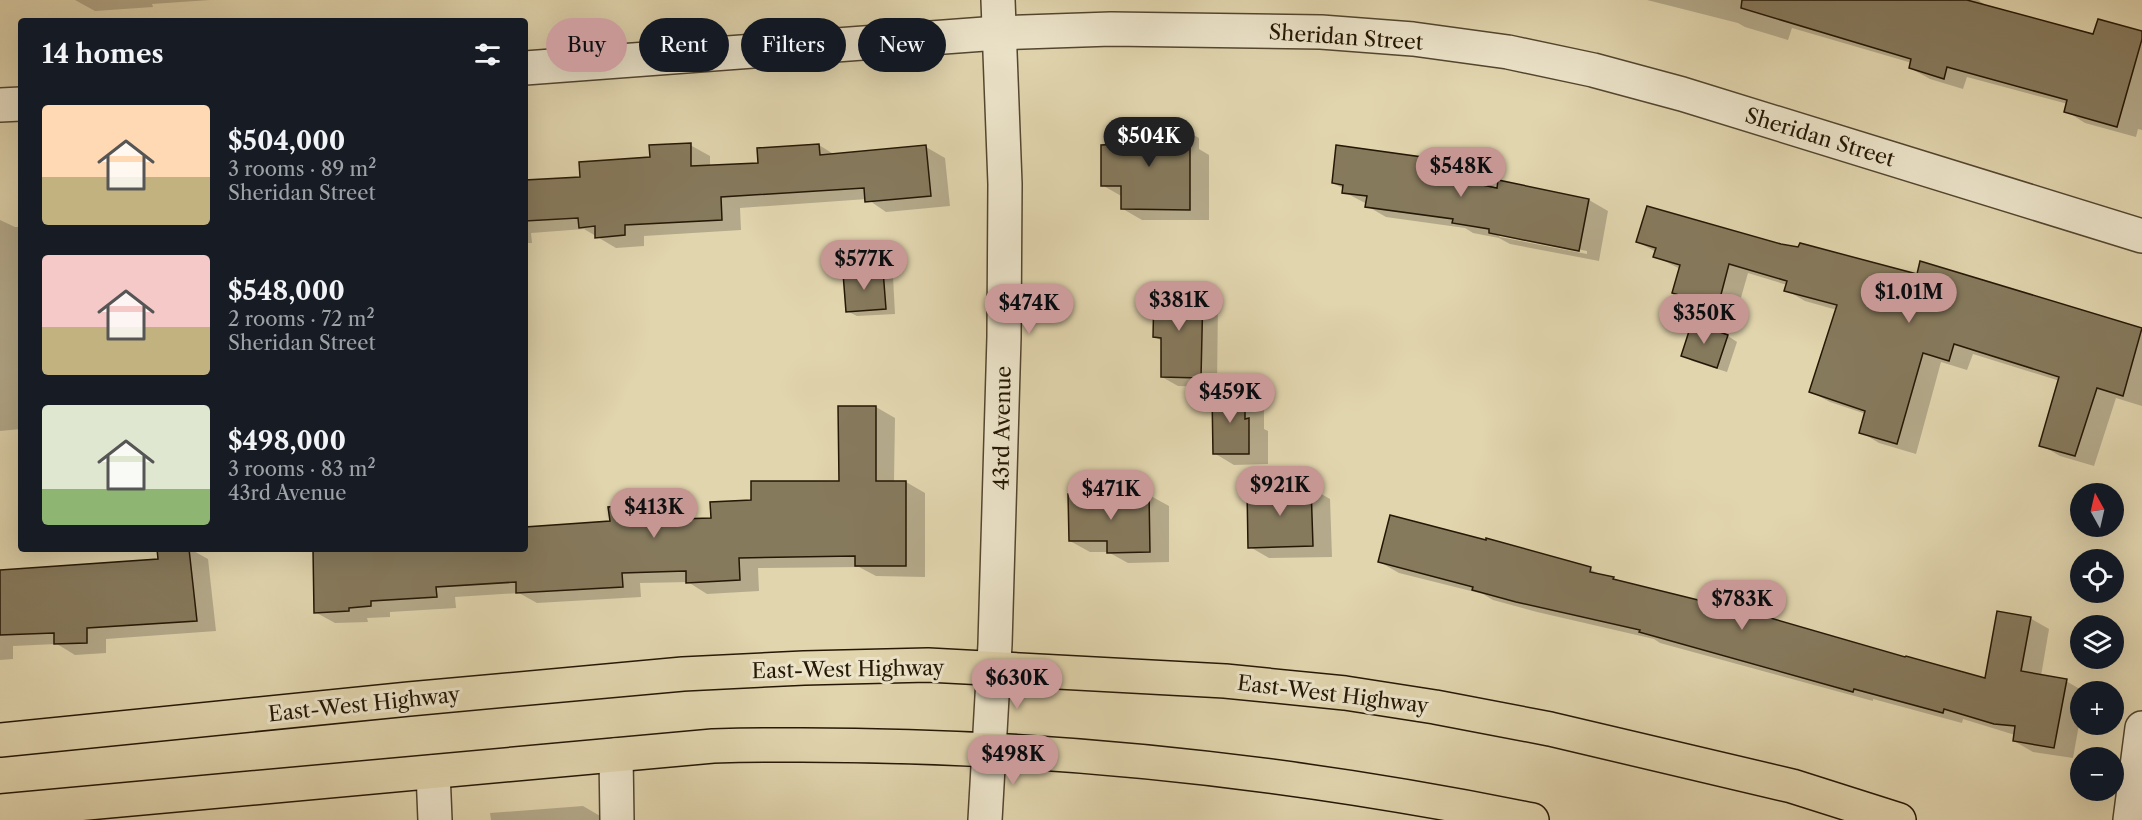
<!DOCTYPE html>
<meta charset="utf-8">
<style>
:root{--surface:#171b24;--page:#242831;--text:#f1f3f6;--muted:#9ea1a6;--accent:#c59692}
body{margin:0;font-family:"Libre Caslon Text",serif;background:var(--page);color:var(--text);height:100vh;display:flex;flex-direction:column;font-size:22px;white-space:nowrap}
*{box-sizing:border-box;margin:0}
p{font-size:20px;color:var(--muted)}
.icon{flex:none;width:33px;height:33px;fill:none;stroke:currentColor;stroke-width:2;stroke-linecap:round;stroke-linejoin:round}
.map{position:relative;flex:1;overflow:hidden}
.drawer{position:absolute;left:18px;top:18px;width:510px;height:534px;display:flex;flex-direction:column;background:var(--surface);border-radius:6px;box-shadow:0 6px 24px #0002}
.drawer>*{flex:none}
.guide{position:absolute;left:546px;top:18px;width:570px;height:54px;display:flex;gap:12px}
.needle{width:39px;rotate:352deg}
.fabs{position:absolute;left:2070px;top:483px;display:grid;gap:12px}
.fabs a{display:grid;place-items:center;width:54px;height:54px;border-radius:50%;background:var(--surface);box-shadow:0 6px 24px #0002;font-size:30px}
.price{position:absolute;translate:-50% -51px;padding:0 14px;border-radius:21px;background:var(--accent);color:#111;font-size:20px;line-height:39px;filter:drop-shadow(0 2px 3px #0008)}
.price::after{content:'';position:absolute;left:50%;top:36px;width:18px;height:14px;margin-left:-9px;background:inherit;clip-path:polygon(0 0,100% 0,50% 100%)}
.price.current{background:#222;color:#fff}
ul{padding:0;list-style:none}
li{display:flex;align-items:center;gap:18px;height:150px;padding:0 24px}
li span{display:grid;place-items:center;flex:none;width:168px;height:120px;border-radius:6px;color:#555}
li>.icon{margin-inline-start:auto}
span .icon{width:72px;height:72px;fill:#fffc;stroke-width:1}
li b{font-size:26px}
h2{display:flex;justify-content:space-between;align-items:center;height:72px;padding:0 24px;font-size:26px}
.pill{padding:0 21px;border-radius:27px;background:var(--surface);box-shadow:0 6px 24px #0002;font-size:21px;line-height:54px}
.pill.current{background:var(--accent);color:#111}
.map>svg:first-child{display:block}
</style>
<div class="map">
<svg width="2142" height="820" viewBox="0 0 2142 820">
<rect width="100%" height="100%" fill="#e1d5ae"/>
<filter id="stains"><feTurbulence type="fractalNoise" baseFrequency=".00333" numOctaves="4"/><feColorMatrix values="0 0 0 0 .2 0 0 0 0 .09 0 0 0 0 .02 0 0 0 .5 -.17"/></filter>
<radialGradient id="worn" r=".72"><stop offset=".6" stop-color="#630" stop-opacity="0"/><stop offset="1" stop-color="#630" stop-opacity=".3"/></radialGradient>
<!-- shadow -->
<g fill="#0003" fill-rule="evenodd">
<path d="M75 0H210L152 4 153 7 95 11Z"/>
<path d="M1647 0H1978L1987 6 2094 36 2142 33V130L2138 129 2136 137 2085 123 2066 111 2068 104 1967 77 1963 89 1930 79 1910 68 1912 63 1792 28 1788 40 1745 27 1738 23Z"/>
<path d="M1179 127 1199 138V149L1209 155V220H1142L1123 209V197L1102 185 1123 146Z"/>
<path d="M690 145 710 156V167L760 165 819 145 835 155 926 147 945 158 950 206 886 212 867 199 740 208 741 230 644 236V246L616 248 584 229 531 233 532 243H525V182L582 178 651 159Z"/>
<path d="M1421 158 1441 169 1440 178 1498 190 1499 182 1589 200 1608 211 1599 261 1510 244 1499 238 1473 233 1465 228 1386 217 1367 206V204L1344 192V189L1333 183ZM1496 233 1587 251V254L1500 237Z"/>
<path d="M0 220 15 227H21V429L0 431Z"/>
<path d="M1638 242 1780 245 1918 276 1921 262 2142 330V406L2116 398 2094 466 2060 456 2041 445 2060 381 1973 354 1967 370 1941 362 1916 454 1879 443 1861 432 1866 414 1830 402 1811 392 1837 310 1805 301 1786 290 1787 285 1748 273 1736 315 1692 303 1674 292 1680 269 1655 256 1656 252Z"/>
<path d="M883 272 893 277 895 314 857 316 847 311Z"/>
<path d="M1202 292 1218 301 1217 387 1178 386 1162 377V341L1155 337Z"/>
<path d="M1693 324 1728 336 1737 342 1727 372 1692 361 1682 355Z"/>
<path d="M1244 394 1264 406V429L1268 431V464L1234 465 1214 453Z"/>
<path d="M876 407 895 418 894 482H906L925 493V577L876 576 859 567 758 568 759 591 707 594 688 582 640 583 641 597 537 603 519 593 455 597 456 608 390 612V617L367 618 368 622 335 623 315 612 314 549H525V529L611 522 642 506 661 517V521L712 519 753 502 841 483Z"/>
<path d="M1311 488 1330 499 1332 557 1269 558 1250 547Z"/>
<path d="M1070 495H1149L1169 506V562L1128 563 1108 552H1090L1070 541Z"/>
<path d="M177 549H190L208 559 216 631 106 639V653L75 655 57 644 13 646V659L0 660V572L159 561Z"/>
<path d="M1380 562 1590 569 1603 576 1619 581 1987 680 2030 618 2049 629 2041 676 2066 681 2085 692H2080V719L2073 758 2033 752 2014 741 2015 735 1963 719 1962 723 1873 699V701L1660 643 1654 639 1537 612 1493 600 1483 594 1399 573Z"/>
<path d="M583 806 607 820H491L490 813Z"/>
</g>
<!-- building -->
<g fill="#867a5d" stroke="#241705" stroke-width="1.5">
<path d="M1742 0H1967L2093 34 2098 19 2142 31V39L2117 127 2064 112 2067 100 1947 67 1944 79 1909 68 1911 59 1741 8Z"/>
<path d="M1122 125 1180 126 1179 142H1190V210L1121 209V186H1101V145L1122 144Z"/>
<path d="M691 143V166L758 163 757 148 819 144 820 155 926 145 931 196 865 202 864 188 721 197 722 220 625 225V235L595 238V226L579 228 578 218 525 221V180L580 177 579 162 650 157 649 145Z"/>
<path d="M1336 145 1422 157 1420 172 1497 188 1498 180 1589 199 1579 251 1489 233V229L1452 223 1453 219 1365 207 1367 196 1342 193 1343 185 1332 183Z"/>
<path d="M1647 206 1781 244 1798 247 1800 243 1917 274 1920 261 2142 328 2123 396 2097 388 2075 456 2039 446 2059 377 1954 344 1949 361 1923 353 1897 444 1859 433 1865 411 1809 392 1837 305 1784 291 1787 281 1729 264 1718 306 1672 293 1680 265 1653 257 1656 248 1636 242Z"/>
<path d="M883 270 886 309 846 312 843 273Z"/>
<path d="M1154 290H1203L1201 378 1161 377V338L1153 337Z"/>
<path d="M1692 322 1728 335 1717 368 1681 356Z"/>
<path d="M1212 393H1245V419L1249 418V454H1213Z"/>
<path d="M838 406H876V481H906V566H855V556L739 558 740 580 686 583V571L622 573 623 587 516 593V582L436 587 437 597 371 601V606L349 608V611L314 613 313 549H525V527L610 521 608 507 642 504 644 520 711 518 710 502 751 500V481H839Z"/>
<path d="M1311 486 1313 546 1248 548 1247 488Z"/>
<path d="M1149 493 1150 552 1107 553V541H1069L1068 494Z"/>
<path d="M1390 515 1486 540V538L1591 567 1590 572 1614 577 1613 579 1767 617 1905 657 1906 656 1985 678 1997 611 2031 617 2021 671 2067 679 2054 748 2013 741 2015 726 1994 724 1944 709 1943 713 1854 689 1853 692 1639 632 1640 630 1516 602 1472 590 1473 587 1378 562Z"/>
<path d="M157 549H189L197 621 87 628V643L54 644V633L0 635V570L158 559Z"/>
</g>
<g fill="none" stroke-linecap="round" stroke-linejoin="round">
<!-- minor casing -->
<g stroke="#53462f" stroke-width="36">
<g id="minor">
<path d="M525 68 998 33 1111 29 1321 32 1413 39 1508 52 1593 70 1682 94 2142 236"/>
<path d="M0 105 21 104"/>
<path d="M616 755 617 820"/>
<path d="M433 772 435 820"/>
<path d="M985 820 995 644 1004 337 1005 184 998 0"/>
<path d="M2130 820 2142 728"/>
</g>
</g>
<!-- major casing -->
<g stroke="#241705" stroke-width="36">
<g id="major">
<path d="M0 740 409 699 683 674 804 668 928 665 1225 681 1345 693 1435 707 1550 729 1792 786 1899 820"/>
<path d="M0 811 713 746C988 739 1262 765 1532 820"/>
</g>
</g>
<!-- minor -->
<use href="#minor" stroke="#ece4ca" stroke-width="33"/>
<!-- major -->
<use href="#major" stroke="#e1d5ae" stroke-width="33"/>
</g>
<g text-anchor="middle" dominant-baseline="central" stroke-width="6" stroke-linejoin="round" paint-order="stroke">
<!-- street labels -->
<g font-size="21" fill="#241705" stroke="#ece4ca">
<text transform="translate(1346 37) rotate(4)">Sheridan Street</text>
<text transform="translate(1820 137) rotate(17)">Sheridan Street</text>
<text transform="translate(1002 428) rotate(-89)">43rd Avenue</text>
<text transform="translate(848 669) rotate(-1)">East-West Highway</text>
<text transform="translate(1333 694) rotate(7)">East-West Highway</text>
<text transform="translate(364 704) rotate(-6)">East-West Highway</text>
</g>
</g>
<rect width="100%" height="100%" filter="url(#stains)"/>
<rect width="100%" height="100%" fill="url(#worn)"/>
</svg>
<div class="fabs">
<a><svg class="needle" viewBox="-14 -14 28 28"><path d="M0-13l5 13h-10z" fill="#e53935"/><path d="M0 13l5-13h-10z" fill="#9ea1a6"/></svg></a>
<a><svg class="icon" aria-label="locate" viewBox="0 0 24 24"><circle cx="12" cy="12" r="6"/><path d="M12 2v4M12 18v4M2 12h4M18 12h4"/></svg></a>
<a><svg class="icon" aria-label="layers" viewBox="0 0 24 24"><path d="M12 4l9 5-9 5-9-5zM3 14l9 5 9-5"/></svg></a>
<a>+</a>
<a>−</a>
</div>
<b class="price current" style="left:1149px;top:168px">$504K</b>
<b class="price" style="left:1461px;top:198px">$548K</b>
<b class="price" style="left:864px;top:291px">$577K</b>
<b class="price" style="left:1909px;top:324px">$1.01M</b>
<b class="price" style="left:1179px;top:332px">$381K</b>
<b class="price" style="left:1029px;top:335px">$474K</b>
<b class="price" style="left:1704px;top:345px">$350K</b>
<b class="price" style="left:1230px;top:424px">$459K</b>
<b class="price" style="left:1280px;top:517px">$921K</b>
<b class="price" style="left:1111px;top:521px">$471K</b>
<b class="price" style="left:654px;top:539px">$413K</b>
<b class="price" style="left:1742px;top:631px">$783K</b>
<b class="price" style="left:1017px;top:710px">$630K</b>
<b class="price" style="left:1013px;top:786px">$498K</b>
<div class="guide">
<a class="pill current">Buy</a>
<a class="pill">Rent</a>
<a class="pill">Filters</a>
<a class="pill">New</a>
</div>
<section class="drawer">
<h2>14 homes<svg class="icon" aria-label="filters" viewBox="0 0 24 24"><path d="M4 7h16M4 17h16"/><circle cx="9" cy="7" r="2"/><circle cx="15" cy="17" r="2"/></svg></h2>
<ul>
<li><span style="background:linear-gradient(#ffd9b3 60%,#c2b280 0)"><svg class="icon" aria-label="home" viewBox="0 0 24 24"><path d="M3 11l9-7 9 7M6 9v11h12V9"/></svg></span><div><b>$504,000</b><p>3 rooms · 89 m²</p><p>Sheridan Street</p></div></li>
<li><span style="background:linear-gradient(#f6c9c9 60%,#c2b280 0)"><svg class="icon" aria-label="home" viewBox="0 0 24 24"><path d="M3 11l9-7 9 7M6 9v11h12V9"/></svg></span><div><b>$548,000</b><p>2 rooms · 72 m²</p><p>Sheridan Street</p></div></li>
<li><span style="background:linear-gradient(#dfe7d0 70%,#8fb573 0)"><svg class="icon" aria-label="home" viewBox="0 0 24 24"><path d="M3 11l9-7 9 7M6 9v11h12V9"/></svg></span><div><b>$498,000</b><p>3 rooms · 83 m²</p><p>43rd Avenue</p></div></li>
</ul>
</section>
</div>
